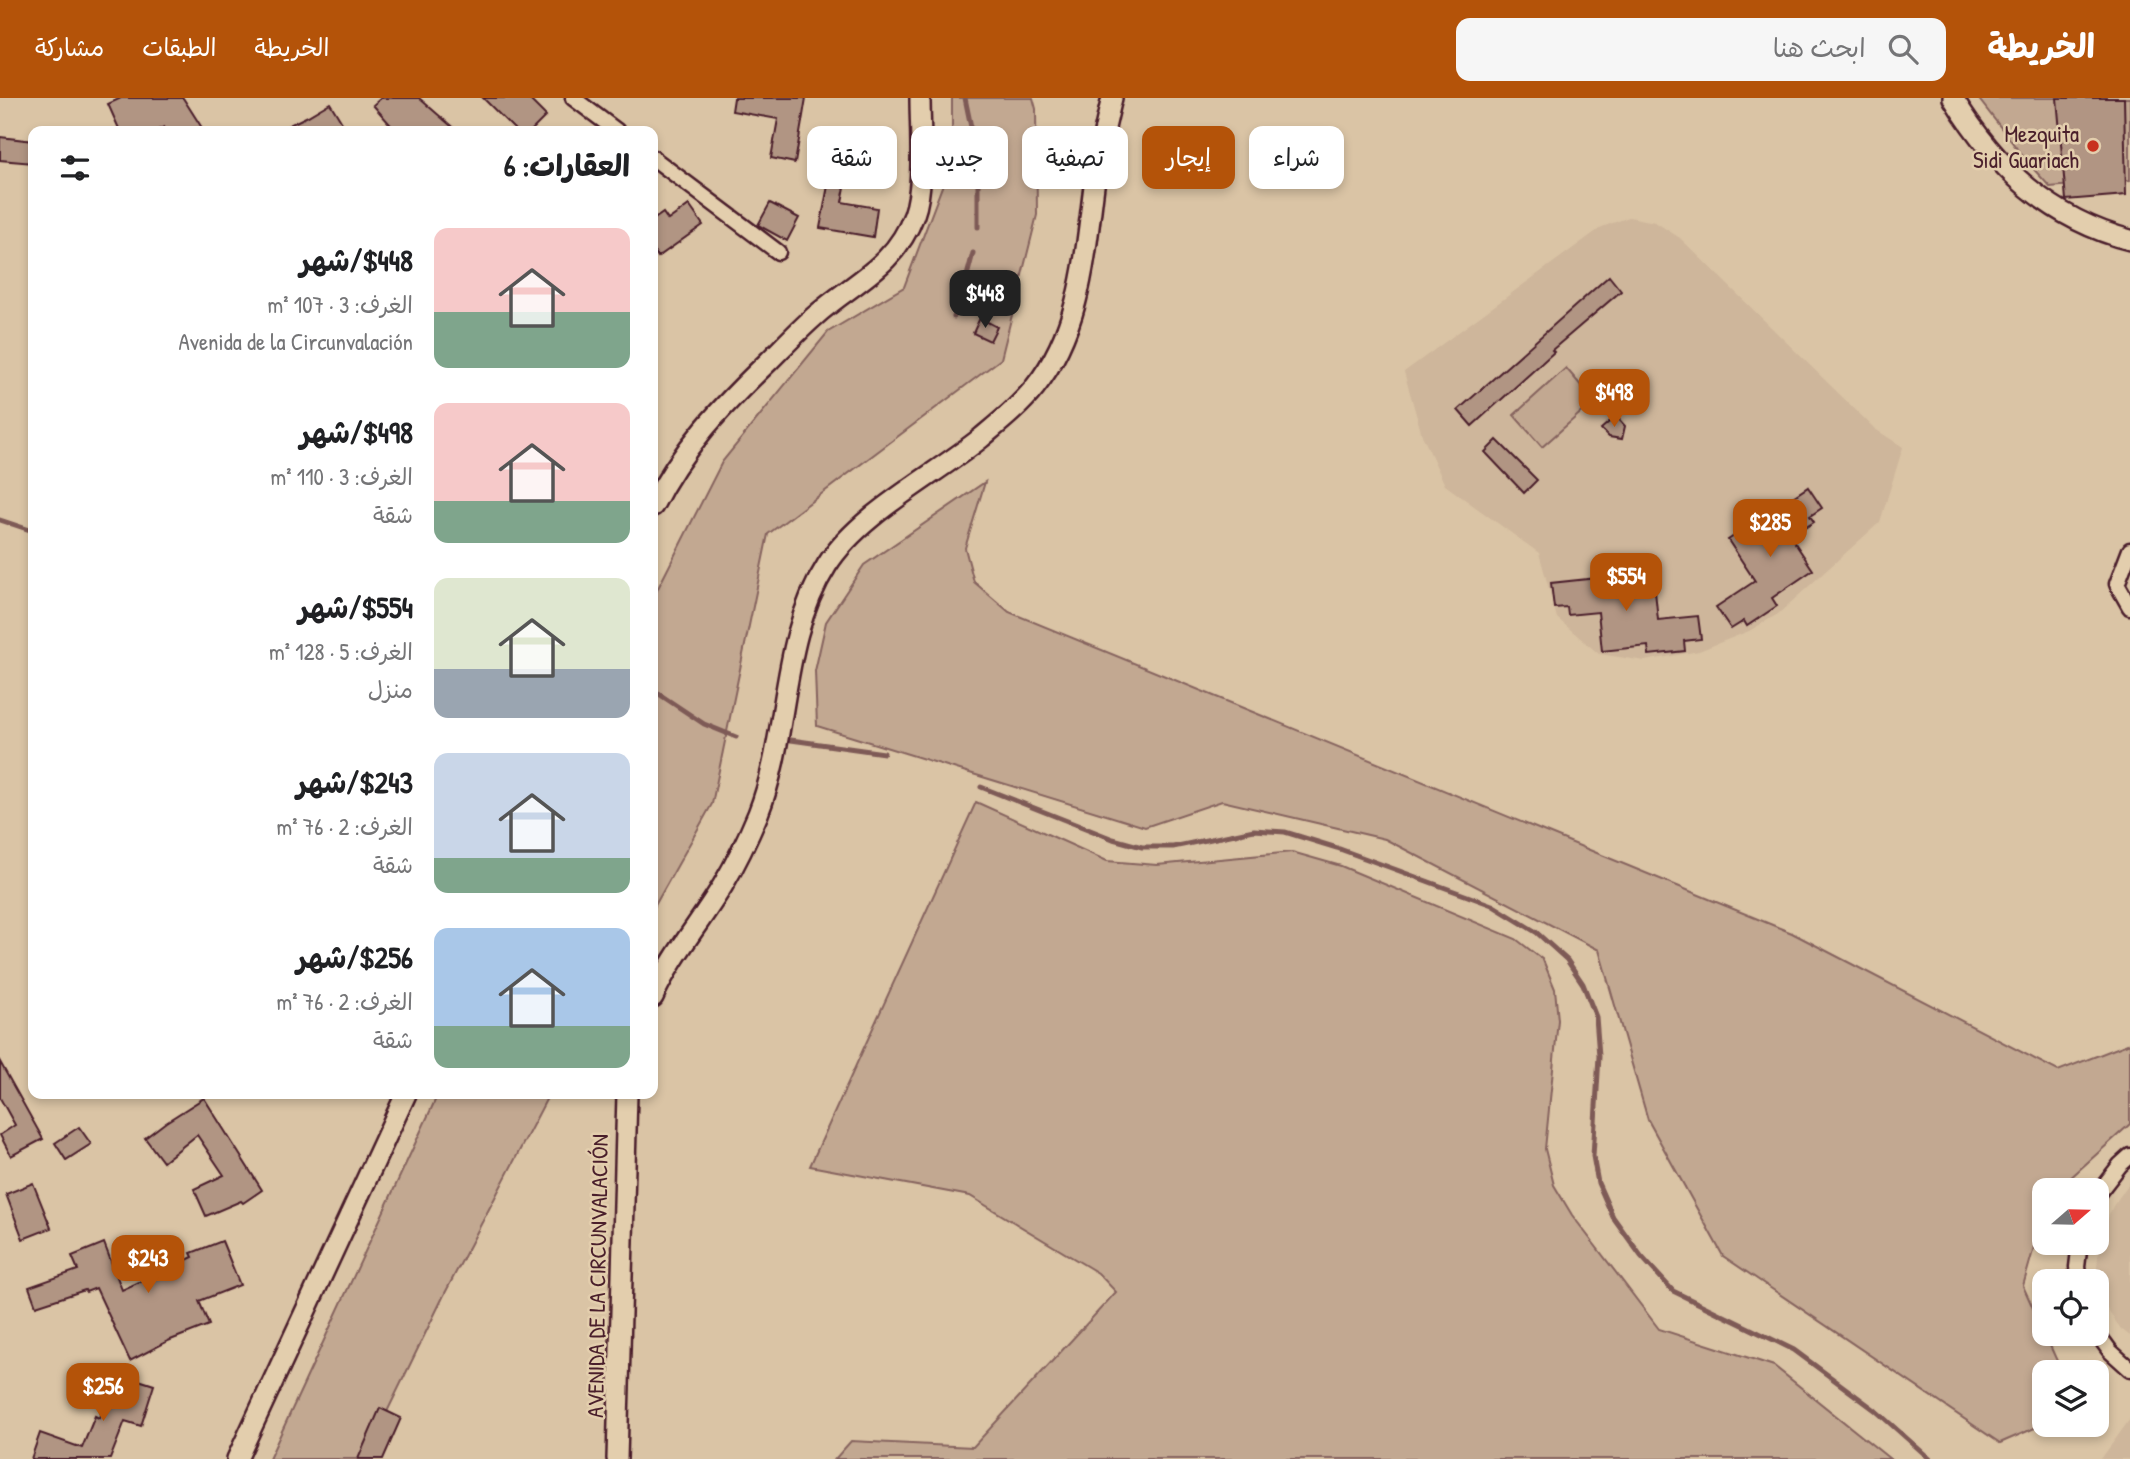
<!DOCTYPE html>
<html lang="ar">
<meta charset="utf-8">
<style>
:root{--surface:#fff;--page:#f6f6f6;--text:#202124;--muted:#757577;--accent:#b45309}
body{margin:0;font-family:"Patrick Hand","Playpen Sans Arabic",sans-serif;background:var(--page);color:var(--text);direction:rtl;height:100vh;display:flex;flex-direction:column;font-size:26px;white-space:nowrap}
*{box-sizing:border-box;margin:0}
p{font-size:23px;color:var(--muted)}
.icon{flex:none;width:38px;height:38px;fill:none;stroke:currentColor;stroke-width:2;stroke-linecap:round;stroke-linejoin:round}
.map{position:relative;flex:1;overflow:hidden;direction:ltr}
.panel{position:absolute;left:28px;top:28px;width:630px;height:973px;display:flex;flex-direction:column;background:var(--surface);border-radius:14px;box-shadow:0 4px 10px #0003;direction:rtl}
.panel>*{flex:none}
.banner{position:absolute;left:679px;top:28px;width:665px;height:63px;direction:rtl;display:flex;gap:14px}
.needle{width:46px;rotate:70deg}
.fabs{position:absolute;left:2032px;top:1080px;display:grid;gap:14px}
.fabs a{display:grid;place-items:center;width:77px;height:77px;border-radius:14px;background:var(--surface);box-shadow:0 4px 10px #0003;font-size:35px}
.price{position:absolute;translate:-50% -60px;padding:0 16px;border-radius:14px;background:var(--accent);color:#fff;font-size:23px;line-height:46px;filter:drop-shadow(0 2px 4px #0008)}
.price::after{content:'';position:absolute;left:50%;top:42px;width:21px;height:16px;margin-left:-10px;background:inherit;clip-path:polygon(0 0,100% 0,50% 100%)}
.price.on{background:#222;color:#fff}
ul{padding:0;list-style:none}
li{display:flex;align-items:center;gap:21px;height:175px;padding:0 28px}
li span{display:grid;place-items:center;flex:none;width:196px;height:140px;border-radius:14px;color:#555}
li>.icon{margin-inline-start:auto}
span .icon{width:84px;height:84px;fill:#fffc;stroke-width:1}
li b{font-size:30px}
h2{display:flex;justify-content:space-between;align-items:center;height:84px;padding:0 28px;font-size:30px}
.pill{padding:0 24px;border-radius:14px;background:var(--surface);box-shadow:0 4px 10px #0003;font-size:24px;line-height:63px}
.pill.on{background:var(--accent);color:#fff}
header{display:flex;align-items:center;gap:42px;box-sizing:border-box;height:98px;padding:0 35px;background:var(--accent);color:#fff}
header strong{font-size:33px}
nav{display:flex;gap:38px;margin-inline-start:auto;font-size:24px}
.search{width:490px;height:63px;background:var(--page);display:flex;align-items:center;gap:18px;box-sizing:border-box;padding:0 24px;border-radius:14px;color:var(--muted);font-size:26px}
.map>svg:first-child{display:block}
</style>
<header>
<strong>الخريطة</strong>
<div class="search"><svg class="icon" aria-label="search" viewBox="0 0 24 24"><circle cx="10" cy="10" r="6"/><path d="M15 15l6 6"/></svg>ابحث هنا</div>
<nav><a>الخريطة</a><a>الطبقات</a><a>مشاركة</a></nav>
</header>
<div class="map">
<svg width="2130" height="1361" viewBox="0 0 2130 1361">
<rect width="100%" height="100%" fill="#dac4a5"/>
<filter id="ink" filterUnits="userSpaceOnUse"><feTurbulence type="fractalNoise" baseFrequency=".0143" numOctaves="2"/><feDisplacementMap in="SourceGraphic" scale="14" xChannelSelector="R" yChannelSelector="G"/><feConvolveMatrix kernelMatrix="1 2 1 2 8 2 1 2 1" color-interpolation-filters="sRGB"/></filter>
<g filter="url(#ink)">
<!-- built -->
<g fill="#ceb69b">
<path d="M1629 119 1655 124 1680 140 1875 331 1903 349 1880 424 1778 516 1749 533 1699 553 1645 563 1599 556 1557 520 1539 455 1445 387 1422 337 1404 274 1602 129Z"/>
<path d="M2130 1084V1238L2121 1231 2099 1200 2096 1182 2098 1159 2107 1122 2113 1108Z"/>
<path d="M2130 1321V1361H2101Z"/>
</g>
<!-- green -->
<g fill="#c2a891" stroke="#86645e" stroke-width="2">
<path d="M952 0H1033L1036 11 1037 117 1001 261 768 436 712 706 653 811V500L722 364 828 234 904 189 952 62Z"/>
<path d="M1978 0H2130V82L2050 89 2029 66Z"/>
<path d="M1566 270 1594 303 1542 349 1514 317Z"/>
<path d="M985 384 965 450 974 484 1009 514 1792 835 2058 973 2130 945V1026L2057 1092H2044V1114L2023 1188 2062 1274H2044V1326L2000 1345 1723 1158 1648 1022 1599 852 1385 741 1222 703 1145 729 817 628 815 573 826 524 864 467Z"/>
<path d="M976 704 1107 763 1157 767 1292 754 1341 768 1516 841 1543 862 1555 891 1558 922 1545 1051 1554 1087 1572 1117 1659 1231 1774 1268 1890 1361H835L851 1343 973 1349 1116 1194 1098 1175 970 1098 810 1068Z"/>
<path d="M438 996H549L443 1199 364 1361H269Z"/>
</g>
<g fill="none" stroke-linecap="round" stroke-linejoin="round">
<!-- stream -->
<g stroke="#7e5a57" stroke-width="5">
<path d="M965 0 978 63V129"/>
<path d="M954 219 963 193 973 155"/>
<path d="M0 422 33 433"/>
<path d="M653 592 704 626 736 639"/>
<path d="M791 642 884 655"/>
<path d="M981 689 1113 741 1142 749H1173L1254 732 1285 734 1337 750 1492 807 1536 834 1567 862 1583 886 1596 919 1599 958 1593 1058 1598 1085 1613 1119 1641 1158 1673 1193 1794 1252 1875 1312 1930 1361"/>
</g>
</g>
<!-- building -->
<g fill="#b19583" stroke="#4a1f2b" stroke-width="2">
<path d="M121 0H183L204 33H167L164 29 156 33H120L108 6Z"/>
<path d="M381 0H419L457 33H396L373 7Z"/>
<path d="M483 0H528L546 18 531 33H516Z"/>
<path d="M734 0H806L795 65 771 60 778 21 732 13Z"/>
<path d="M2057 0H2124L2126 97 2066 102Z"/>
<path d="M330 5 347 33H277L308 18Z"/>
<path d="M0 39 33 43V65L0 62Z"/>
<path d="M836 45 853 49 842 104 877 110 873 139 820 130Z"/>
<path d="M770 105 799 120 787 143 758 127Z"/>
<path d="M689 107 703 127 658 159 653 151V122L663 115 668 122Z"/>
<path d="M1609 178 1621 193 1552 252 1554 254 1472 328 1458 312Z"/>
<path d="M980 220 997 229 990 243 973 235Z"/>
<path d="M1616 318 1625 328 1622 341 1609 339 1601 331Z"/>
<path d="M1497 342 1537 382 1524 395 1485 354Z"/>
<path d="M1808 389 1822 410 1810 418 1814 424 1791 439 1813 472 1772 500 1777 508 1747 528 1744 523 1731 531 1716 509 1755 483 1728 442Z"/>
<path d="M1653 474 1658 522 1698 518 1701 541 1684 543 1685 553 1649 557 1648 548 1602 553 1598 514 1568 517 1567 509 1554 510 1551 485Z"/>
<path d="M0 964 43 1041 11 1058 0 1037 15 1027 0 1000Z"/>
<path d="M204 1000 262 1092 243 1105 241 1103 206 1118 194 1091 224 1077 197 1037 163 1064 145 1040 166 1024Z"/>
<path d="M79 1029 91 1046 66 1062 55 1045Z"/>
<path d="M33 1085 51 1130 23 1141 6 1096Z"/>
<path d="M222 1143 240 1187 199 1203 209 1227 168 1243 130 1263 96 1190 86 1194 85 1192 36 1208 29 1189 78 1172 72 1158 104 1145 122 1192 193 1159 191 1155Z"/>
<path d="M114 1274 154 1287 141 1328 125 1323 110 1361H31L40 1335 82 1350 95 1318 99 1320Z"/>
<path d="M380 1310 401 1320 383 1361H358Z"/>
</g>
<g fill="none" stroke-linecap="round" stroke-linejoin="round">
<!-- street casing -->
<g stroke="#4a1f2b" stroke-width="19">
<g id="street">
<path d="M573 0 617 33"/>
<path d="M653 60 778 154"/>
<path d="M2130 452 2117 486 2130 509"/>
<path d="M2096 1098 2120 1067 2130 1058"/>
<path d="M2079 1183 2077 1169 2080 1144"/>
<path d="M2096 1234 2110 1253 2130 1271"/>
</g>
</g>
<!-- secondary casing -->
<g stroke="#4a1f2b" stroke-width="24">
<g id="secondary">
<path d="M1953 0C1996 70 2050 121 2130 142"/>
<path d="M653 408C681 351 724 306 769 263 784 248 799 232 815 218 853 184 895 169 914 117 925 87 920 33 920 0"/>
<path d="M653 899C671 859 700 825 723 787 736 765 748 740 758 716 790 636 779 542 827 467 859 416 934 378 981 340 1000 324 1020 308 1035 289 1081 231 1085 158 1094 88 1098 59 1105 29 1112 0"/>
<path d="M237 1361 406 996"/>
<path d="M617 1361 627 996"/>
</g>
</g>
<!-- street -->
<use href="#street" stroke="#e3cead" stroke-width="14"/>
<!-- secondary -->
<use href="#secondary" stroke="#e3cead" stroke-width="19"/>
</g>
</g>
<!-- markers -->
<circle fill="#c8321e" stroke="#e3cead" stroke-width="2.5" cx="2093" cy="48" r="7"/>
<g text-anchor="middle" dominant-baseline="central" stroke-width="5" stroke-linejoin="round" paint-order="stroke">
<!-- poi labels -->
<g font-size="23" fill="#4a1f2b" stroke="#e3cead" text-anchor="end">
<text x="2079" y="35">Mezquita<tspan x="2079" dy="26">Sidi Guariach</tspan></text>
</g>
<!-- street labels -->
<g font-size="23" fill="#4a1f2b" stroke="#e3cead">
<text transform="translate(597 1178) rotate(-89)">AVENIDA DE LA CIRCUNVALACIÓN</text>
</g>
</g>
</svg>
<div class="fabs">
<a><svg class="needle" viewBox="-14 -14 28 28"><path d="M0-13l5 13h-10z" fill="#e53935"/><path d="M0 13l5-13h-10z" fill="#757577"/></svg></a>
<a><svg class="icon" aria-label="locate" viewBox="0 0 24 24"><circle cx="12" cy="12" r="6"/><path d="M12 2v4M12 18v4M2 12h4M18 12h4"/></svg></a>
<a><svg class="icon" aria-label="layers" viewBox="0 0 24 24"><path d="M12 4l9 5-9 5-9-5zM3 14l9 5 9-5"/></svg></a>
</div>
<b class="price on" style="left:985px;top:232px">$448</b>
<b class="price" style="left:1614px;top:331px">$498</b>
<b class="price" style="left:1770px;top:461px">$285</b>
<b class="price" style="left:1626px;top:515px">$554</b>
<b class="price" style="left:148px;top:1197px">$243</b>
<b class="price" style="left:103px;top:1325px">$256</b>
<div class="banner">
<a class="pill">شراء</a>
<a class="pill on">إيجار</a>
<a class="pill">تصفية</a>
<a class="pill">جديد</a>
<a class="pill">شقة</a>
</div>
<section class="panel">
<h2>العقارات: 6<svg class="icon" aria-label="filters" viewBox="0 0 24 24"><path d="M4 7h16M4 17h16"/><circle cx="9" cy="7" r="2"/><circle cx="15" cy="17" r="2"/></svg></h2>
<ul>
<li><span style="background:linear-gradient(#f6c9c9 60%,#7fa58c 0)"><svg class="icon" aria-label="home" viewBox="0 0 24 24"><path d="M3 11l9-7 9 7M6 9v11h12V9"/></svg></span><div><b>$448/شهر</b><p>الغرف: 3 · 107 m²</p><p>Avenida de la Circunvalación</p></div></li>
<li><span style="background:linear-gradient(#f6c9c9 70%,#7fa58c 0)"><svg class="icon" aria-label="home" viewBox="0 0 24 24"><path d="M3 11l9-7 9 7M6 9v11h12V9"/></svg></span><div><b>$498/شهر</b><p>الغرف: 3 · 110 m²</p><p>شقة</p></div></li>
<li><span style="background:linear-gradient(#dfe7d0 65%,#9aa5b1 0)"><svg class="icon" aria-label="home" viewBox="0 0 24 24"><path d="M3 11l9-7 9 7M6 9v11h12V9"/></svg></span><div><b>$554/شهر</b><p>الغرف: 5 · 128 m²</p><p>منزل</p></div></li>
<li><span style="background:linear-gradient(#c9d6e8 75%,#7fa58c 0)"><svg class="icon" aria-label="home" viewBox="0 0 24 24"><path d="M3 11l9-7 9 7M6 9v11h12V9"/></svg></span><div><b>$243/شهر</b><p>الغرف: 2 · 76 m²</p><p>شقة</p></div></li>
<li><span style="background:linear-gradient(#a9c7e8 70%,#7fa58c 0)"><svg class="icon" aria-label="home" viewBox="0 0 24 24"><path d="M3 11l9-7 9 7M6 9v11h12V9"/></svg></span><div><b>$256/شهر</b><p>الغرف: 2 · 76 m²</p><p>شقة</p></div></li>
</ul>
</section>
</div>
